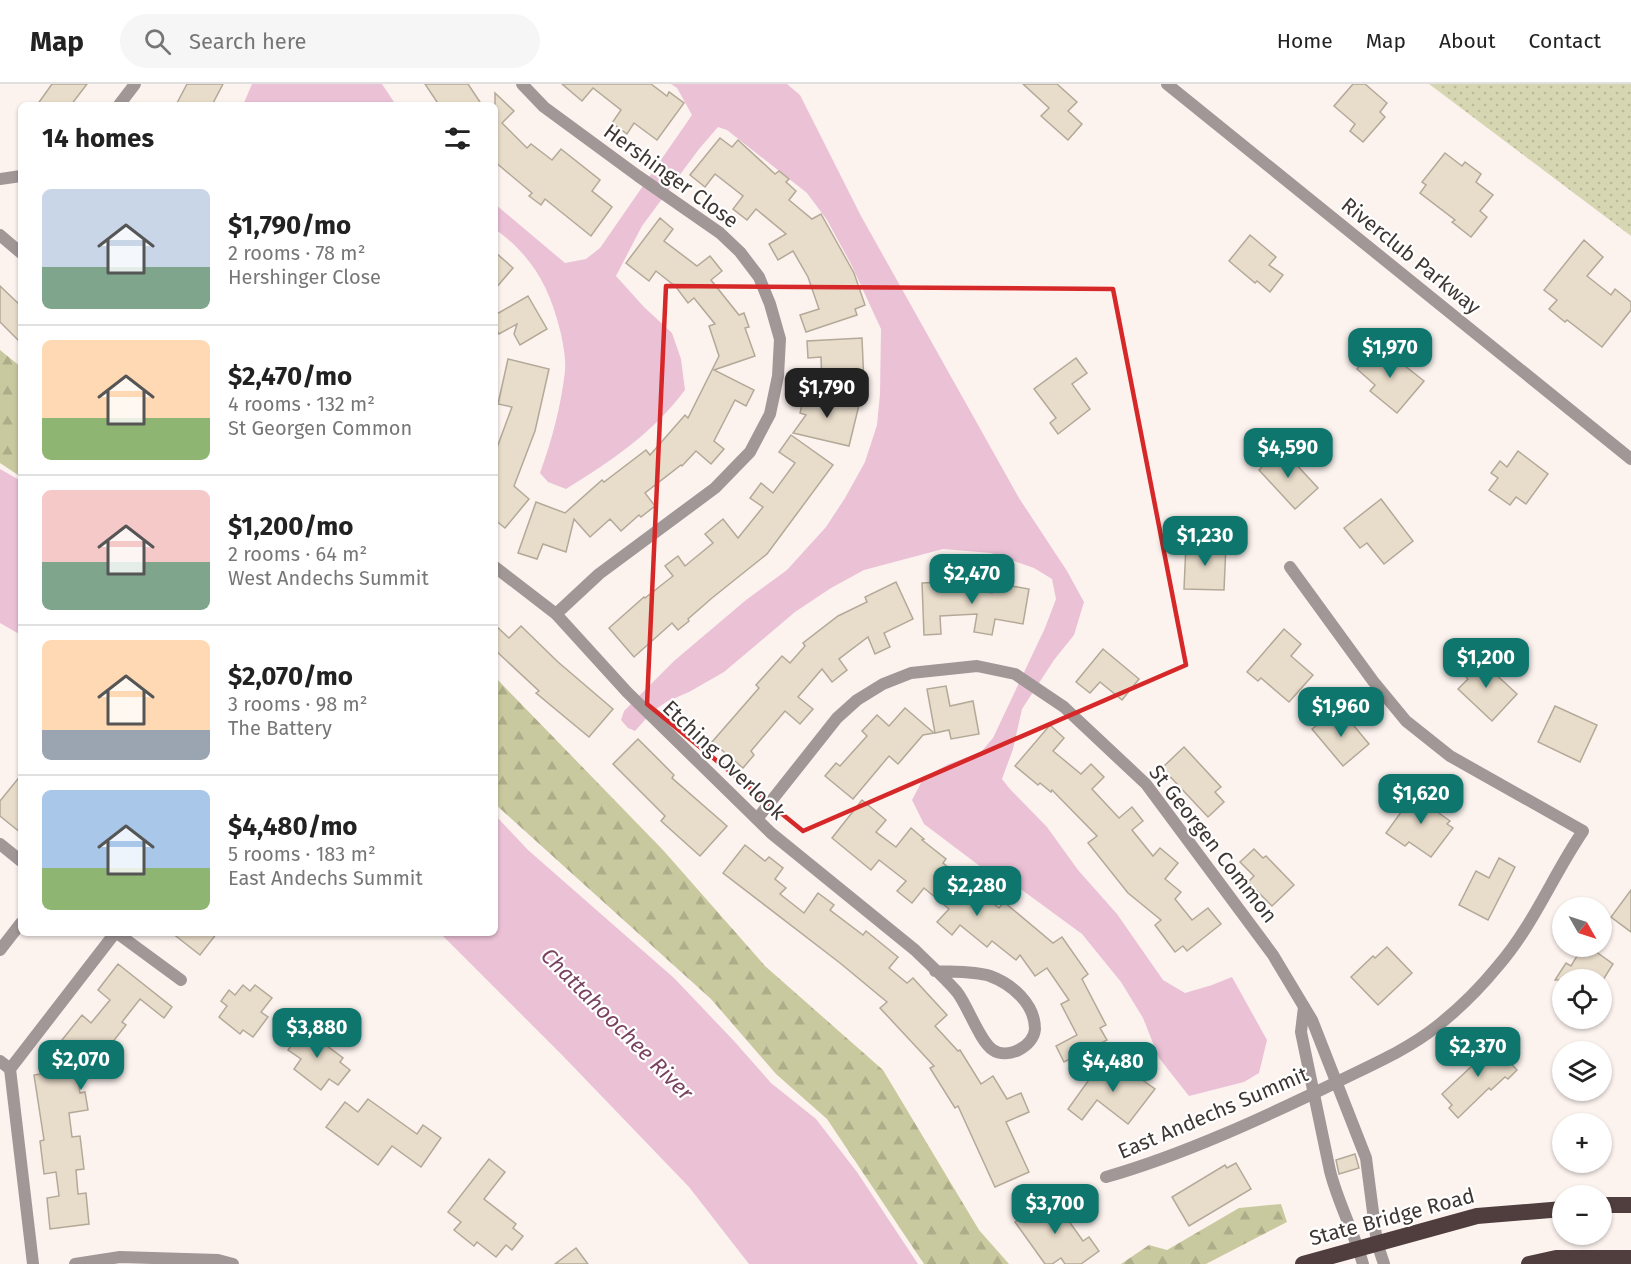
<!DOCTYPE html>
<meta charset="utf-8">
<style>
:root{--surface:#fff;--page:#f6f6f6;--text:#222;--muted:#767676;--line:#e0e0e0;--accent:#0f766e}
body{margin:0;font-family:"Fira Sans",sans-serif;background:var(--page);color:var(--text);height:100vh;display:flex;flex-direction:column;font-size:22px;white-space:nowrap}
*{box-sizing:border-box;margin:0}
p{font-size:20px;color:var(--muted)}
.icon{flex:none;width:33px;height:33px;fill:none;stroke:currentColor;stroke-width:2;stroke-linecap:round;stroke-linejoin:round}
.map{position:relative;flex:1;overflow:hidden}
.side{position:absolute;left:18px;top:18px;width:480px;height:834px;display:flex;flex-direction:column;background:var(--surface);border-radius:9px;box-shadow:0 2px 4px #0004}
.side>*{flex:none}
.needle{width:39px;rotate:129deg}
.buttons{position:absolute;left:1552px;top:813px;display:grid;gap:12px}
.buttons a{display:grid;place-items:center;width:60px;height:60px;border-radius:50%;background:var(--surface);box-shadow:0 2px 4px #0004;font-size:30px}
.price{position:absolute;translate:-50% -51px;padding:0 14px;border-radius:12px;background:var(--accent);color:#fff;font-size:20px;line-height:39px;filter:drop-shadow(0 2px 3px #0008)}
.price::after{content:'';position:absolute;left:50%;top:36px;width:18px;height:14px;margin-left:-9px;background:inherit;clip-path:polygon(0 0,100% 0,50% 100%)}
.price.selected{background:#222;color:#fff}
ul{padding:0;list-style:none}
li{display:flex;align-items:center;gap:18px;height:150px;padding:0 24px}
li+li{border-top:2px solid var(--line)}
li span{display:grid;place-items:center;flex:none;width:168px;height:120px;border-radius:9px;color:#555}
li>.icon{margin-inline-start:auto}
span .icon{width:72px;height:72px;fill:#fffc;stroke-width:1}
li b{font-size:26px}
h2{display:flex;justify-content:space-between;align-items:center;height:72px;padding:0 24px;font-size:26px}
header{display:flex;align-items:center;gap:36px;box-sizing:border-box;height:84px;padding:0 30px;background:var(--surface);border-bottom:2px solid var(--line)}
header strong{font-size:28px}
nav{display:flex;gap:33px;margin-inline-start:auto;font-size:21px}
.search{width:420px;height:54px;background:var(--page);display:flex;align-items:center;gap:15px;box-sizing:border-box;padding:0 21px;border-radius:33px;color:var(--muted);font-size:22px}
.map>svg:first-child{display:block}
</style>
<header>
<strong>Map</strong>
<div class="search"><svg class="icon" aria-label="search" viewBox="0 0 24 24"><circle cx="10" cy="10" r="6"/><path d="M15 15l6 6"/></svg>Search here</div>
<nav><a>Home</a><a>Map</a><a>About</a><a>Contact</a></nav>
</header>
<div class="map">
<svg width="1631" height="1180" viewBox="0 0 1631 1180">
<defs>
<pattern id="grass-dots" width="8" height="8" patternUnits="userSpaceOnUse" patternTransform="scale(1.5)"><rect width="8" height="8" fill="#d6d7b2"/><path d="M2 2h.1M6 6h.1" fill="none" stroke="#b9b99a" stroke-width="1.8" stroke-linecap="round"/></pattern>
<pattern id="forest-firs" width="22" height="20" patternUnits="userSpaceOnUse" patternTransform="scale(1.5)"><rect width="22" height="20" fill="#c9c99f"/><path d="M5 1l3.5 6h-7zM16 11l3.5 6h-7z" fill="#aead89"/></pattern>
</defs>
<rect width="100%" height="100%" fill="#fcf3ef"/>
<!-- grass -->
<path fill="url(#grass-dots)" d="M1429 0H1631V152Z"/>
<!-- forest -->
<g fill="url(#forest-firs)">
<path d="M0 266 21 283V393L0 379Z"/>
<path d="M495 593 663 766 765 882 883 986 979 1146 1009 1180H924L827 1035 776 990 711 915 495 720Z"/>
<path d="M1281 1120 1287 1138 1206 1180H1121L1149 1161 1167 1166 1239 1124Z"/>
</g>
<!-- water -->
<g fill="#ebc1d6">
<path d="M252 0H382L396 21H243Z"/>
<path d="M671 0H787L800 11 861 132 1019 414 1067 487 1084 518 1074 551 1054 576 1022 625 1013 665 1002 695 1009 704 1047 743 1078 786 1117 830 1163 896 1185 909 1212 901 1232 893 1267 956 1259 989 1244 998 1189 1012 1159 974 1143 934 1121 898 1082 850 1022 806 985 786 924 740 912 716 924 693 949 680 981 668 993 654 1045 544 1056 515 1052 495 1034 484 991 469 943 465 864 486 831 504 795 528 724 588 689 608 666 618 652 628 635 647 628 644 621 636 624 627 674 577 746 516 787 486 826 443 845 414 865 378 877 341 880 310 881 245 851 180 827 136 807 109 727 46 718 43 699 65 642 142 616 192 644 223 672 249 681 275 685 306C652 350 611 377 566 405L548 398 540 389C552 356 561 322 565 287 566 274 563 259 560 246 549 202 532 172 495 145V120L565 179 586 175 600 164 692 31 677 4Z"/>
<path d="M0 385 21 397V551L0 539Z"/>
<path d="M495 731 528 766 674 894 734 957 771 999 816 1035 857 1088 918 1180H749L689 1103 563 972 440 849H495Z"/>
</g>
<!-- building -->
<g fill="#e8dcca" stroke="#b4a998" stroke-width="1.5">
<path d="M52 0H87L71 21H37Z"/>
<path d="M187 0H223L212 21H176Z"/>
<path d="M425 0H468L482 21H439Z"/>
<path d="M562 0H651L667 12 669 8 684 19 657 56 634 39 627 50 612 39 621 26 593 4 582 17Z"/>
<path d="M1023 0H1057L1077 18 1068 27 1082 40 1068 56 1041 32 1049 24Z"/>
<path d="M1353 0H1365L1387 19 1380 28 1385 33 1363 58 1350 47 1355 40 1334 22Z"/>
<path d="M495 9 514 27 502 39 527 64 531 60 552 76 561 65 600 96 592 107 612 123 591 152 545 115 541 121 529 112 532 109 495 78Z"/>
<path d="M720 54 732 63 738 56 775 90 779 87 789 95 786 98 796 107 789 116 812 135 821 130 854 189 865 221 855 225 857 231 806 248 800 231 819 225 808 193 793 167 778 176 769 160 786 150 756 125 747 136 733 125 743 112 715 90 705 103 690 91Z"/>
<path d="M1445 69 1462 82 1465 78 1481 90 1476 98 1493 111 1480 127 1487 133 1471 153 1452 138 1455 136 1420 109 1426 101 1422 98Z"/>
<path d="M660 134 673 145 664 157 697 182 710 172 722 187 711 196 739 231 744 229 749 243 745 244 755 272 714 286 754 306 746 322 735 316 714 357 724 365 711 380 696 367 682 382 681 381 645 409 655 422 641 433 639 431 621 447 610 435 590 453 574 435 566 468 543 460 537 475 518 469 536 418 565 429 602 396 604 398 646 366 650 371 685 331 688 334 719 272 709 242 715 240 694 214 688 219 676 203 656 187 649 197 626 179Z"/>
<path d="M1250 151 1276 173 1269 181 1283 191 1270 208 1257 197 1255 199 1229 177Z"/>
<path d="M1584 156 1603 173 1587 192 1611 211 1615 205 1631 218V226L1602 263 1567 236 1565 238 1549 225 1557 216 1544 206Z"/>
<path d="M495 168 513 184 495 205Z"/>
<path d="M0 202 21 222V259L0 238Z"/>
<path d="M528 212 547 245 520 261 514 250 517 240 499 250 495 243V231Z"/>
<path d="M862 254 864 300 822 302 821 273 808 274 807 257Z"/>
<path d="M1375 262 1383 268 1385 266 1424 297 1397 329 1370 307 1375 301 1357 285Z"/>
<path d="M1076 274 1087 289 1072 300 1090 325 1058 350 1050 339 1056 334 1034 305Z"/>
<path d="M508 275 549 285 535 347 514 402 529 415 505 444 495 436V369L512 323 498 320Z"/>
<path d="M805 308 859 321 849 362 793 349 806 331 800 329Z"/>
<path d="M791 351 833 381 767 470 712 514 688 535 689 537 678 546 672 539 634 573 609 544 644 513 645 514 673 492 665 482 678 472 685 482 713 459 705 450 723 435 738 454 763 423 750 414 761 399 773 409 795 379 779 368Z"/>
<path d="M1281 364 1318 404 1295 425 1259 386Z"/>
<path d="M1518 367 1548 390 1526 420 1516 413 1510 421 1489 406 1498 394 1491 389 1500 377 1507 383Z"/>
<path d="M1381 415 1413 457 1384 480 1367 459 1360 464 1344 444Z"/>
<path d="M1186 460 1226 461 1224 506 1184 505Z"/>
<path d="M968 497V505L992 509 994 499 1029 505 1023 540 995 535 992 551 974 548 977 530 940 532 941 550 924 551 922 499Z"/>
<path d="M896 498 913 535 884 549 890 563 875 570 868 553 839 575 847 586 832 598 822 585 798 613 813 625 800 640 785 627 751 667 754 671 743 684 712 658 759 604 756 601 782 572 790 579 805 562 803 559 838 532 867 518 865 513Z"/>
<path d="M495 541 509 554 521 542 558 578 613 625 589 653 536 609 539 607 495 566Z"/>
<path d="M1284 545 1301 560 1291 572 1313 591 1289 618 1261 594 1258 597 1247 588Z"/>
<path d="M1103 565 1139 595 1122 616 1100 598 1090 609 1076 598Z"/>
<path d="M1476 572 1517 610 1492 637 1458 605 1468 595 1461 588Z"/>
<path d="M946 602 950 622 973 617 979 650 951 655 949 646 935 649 927 605Z"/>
<path d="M1555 622 1597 641 1580 678 1538 658Z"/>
<path d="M905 624 934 649 923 651 898 680 889 672 853 715 825 692 836 679 840 682 867 652 862 647 877 631 889 642Z"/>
<path d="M1336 626 1347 639 1350 637 1369 660 1343 682 1312 645Z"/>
<path d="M1050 641 1064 654 1053 667 1081 690 1091 680 1104 693 1092 705 1119 734 1132 723 1143 737 1132 746 1153 772 1160 764 1178 779 1165 795 1181 808 1175 815 1192 836 1208 824 1221 840 1187 867 1183 862 1175 868 1155 841 1161 836 1128 809 1088 759 1097 752 1052 706 1051 708 1040 699 1038 701 1015 682Z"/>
<path d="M638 655 674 691 672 694 727 742 700 772 661 737 665 732 613 680Z"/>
<path d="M1184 663 1221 703 1215 708 1224 718 1208 733 1162 684Z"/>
<path d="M21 691V749L0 732V717Z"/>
<path d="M1419 703 1433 713 1428 721 1450 737 1447 740 1453 744 1431 773 1409 758 1405 762 1386 749Z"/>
<path d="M862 716 886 736 876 748 896 763 911 744 924 755 922 756 946 775 943 779 999 824 1004 818 1053 859 1062 853 1088 890 1082 895 1106 941 1100 944 1107 956 1064 978 1056 962 1077 951 1061 920 1069 916 1047 884 1035 892 1020 871 1016 876 992 857 987 863 960 841 952 851 937 838 949 825 924 804 912 819 897 807 906 797 879 776 871 786 832 754Z"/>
<path d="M745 761 765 777 769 773 783 784 775 795 786 804 780 810 804 829 818 809 834 821 830 826 863 851 866 847 898 873 889 884 907 899 913 894 947 931 935 942 958 967 960 966 981 1000 993 992 1007 1015 1021 1009 1029 1028 1006 1038 1029 1088 995 1103 958 1022 955 1024 930 984 934 982 880 924 887 918 840 879 723 789Z"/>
<path d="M1254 765 1263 774 1266 772 1294 801 1272 822 1248 798 1254 792 1240 778Z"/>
<path d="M1499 774 1515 783 1488 836 1459 821 1476 787 1489 794Z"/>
<path d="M1631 806V848L1611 833Z"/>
<path d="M172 849H217L200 871Z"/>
<path d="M1583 862H1588L1613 880 1603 896H1555L1566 879 1571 882Z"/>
<path d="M1387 863 1412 889 1378 921 1351 893 1373 872 1375 874Z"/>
<path d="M118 880 172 923 164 934 140 915 122 938 126 941 94 982 73 965 80 1009 85 1008 88 1026 69 1029 72 1053 80 1052 84 1085 76 1086 78 1110 86 1109 89 1140 50 1145 47 1114 59 1112 56 1088 44 1090 40 1057 44 1056 34 991 57 987 54 973 65 959 62 956 82 931 91 939 110 916 98 906Z"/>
<path d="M243 901 250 907 255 901 272 914 261 928 268 933 253 953 243 946 240 950 219 933 227 922 221 917 229 906 235 911Z"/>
<path d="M308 939 326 953 322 958 343 974 340 978 350 986 338 1001 329 995 321 1006 294 985 301 975 288 966Z"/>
<path d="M1476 955 1492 972 1498 966 1517 986 1508 995 1505 993 1491 1006 1489 1004 1458 1034 1449 1024 1452 1021 1442 1010 1473 981 1462 969Z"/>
<path d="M1103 976 1116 986 1121 981 1155 1005 1128 1040 1097 1016 1082 1036 1068 1025Z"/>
<path d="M368 1015 417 1050 423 1041 441 1054 421 1083 392 1062 378 1081 326 1043 345 1018 358 1028Z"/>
<path d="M1355 1070 1359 1084 1339 1090 1336 1076Z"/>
<path d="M489 1075 505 1088 484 1115 516 1140 513 1144 523 1152 512 1166 506 1161 496 1173 477 1158 474 1162 454 1146 461 1138 448 1128Z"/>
<path d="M1236 1079 1251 1105 1189 1142 1172 1113 1225 1081 1227 1084Z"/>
<path d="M1051 1112 1083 1157 1089 1153 1099 1167 1081 1180H1065L1061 1174 1052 1180H1045L1015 1138Z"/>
<path d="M576 1164 588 1180H555Z"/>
</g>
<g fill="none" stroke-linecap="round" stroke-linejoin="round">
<!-- minor -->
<g stroke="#a19797" stroke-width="12">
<path d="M522 0 544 23 638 92 720 149 740 168 759 193 770 220 780 255 778 292 770 330 750 368 715 404 599 490 556 530"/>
<path d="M1167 0 1631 375"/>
<path d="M119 21 135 0"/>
<path d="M0 95 21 92"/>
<path d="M0 151 21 169"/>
<path d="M495 483 556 530 627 608 771 749 915 866C929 880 944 893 957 908 968 922 980 958 993 966 1008 976 1034 962 1035 945 1035 920 1012 900 990 892 975 887 951 888 935 887"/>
<path d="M757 735 837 634 857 616 883 600 911 589 977 582 1015 590 1064 623 1146 700 1273 871 1312 936 1366 1074 1377 1159 1384 1180"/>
<path d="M0 760 21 777"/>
<path d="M117 849 181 896"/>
<path d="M0 866 21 839"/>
<path d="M1304 923 1301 948 1330 1087C1338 1119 1354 1148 1363 1180"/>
<path d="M0 977 10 985"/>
<path d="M1106 1093C1183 1071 1265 1033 1337 998 1371 981 1407 966 1436 943 1459 925 1480 904 1498 882 1533 842 1553 791 1583 747L1450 672 1406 637 1373 597 1290 483"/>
<path d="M33 1180 10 985 115 849"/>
<path d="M75 1180 120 1173 218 1176 233 1180"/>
</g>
<!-- trunk -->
<g stroke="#503e3e" stroke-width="16">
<path d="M1602 1121H1631"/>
<path d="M1303 1180 1477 1132 1563 1125"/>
<path d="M1529 1180 1556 1174H1631"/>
</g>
</g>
<!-- marked area -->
<path fill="none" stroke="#d62828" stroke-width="4.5" stroke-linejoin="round" d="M666 202 1113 205 1186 581 803 747 647 620Z"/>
<g text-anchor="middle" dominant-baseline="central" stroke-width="4.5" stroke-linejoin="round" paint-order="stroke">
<!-- street labels -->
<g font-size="21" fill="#3e3632" stroke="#fff">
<text transform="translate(671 92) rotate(36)">Hershinger Close</text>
<text transform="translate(1411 172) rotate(39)">Riverclub Parkway</text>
<text transform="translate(724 676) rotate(44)">Etching Overlook</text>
<text transform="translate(1213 760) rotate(52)">St Georgen Common</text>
<text transform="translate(1213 1029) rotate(-23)">East Andechs Summit</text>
<text transform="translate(1392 1133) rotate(-15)">State Bridge Road</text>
</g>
<!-- water labels -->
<g font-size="22" font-style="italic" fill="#7a4261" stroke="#fff">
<text transform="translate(617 940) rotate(45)">Chattahoochee River</text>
</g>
</g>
</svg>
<div class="buttons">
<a><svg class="needle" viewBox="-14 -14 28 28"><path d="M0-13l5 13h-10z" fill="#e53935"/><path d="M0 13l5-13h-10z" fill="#767676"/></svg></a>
<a><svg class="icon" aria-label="locate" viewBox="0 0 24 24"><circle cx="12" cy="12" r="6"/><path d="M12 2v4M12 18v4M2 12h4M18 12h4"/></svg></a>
<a><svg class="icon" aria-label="layers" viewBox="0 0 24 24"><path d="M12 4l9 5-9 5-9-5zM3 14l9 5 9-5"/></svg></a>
<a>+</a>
<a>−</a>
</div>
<b class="price" style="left:1390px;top:295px">$1,970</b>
<b class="price selected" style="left:827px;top:335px">$1,790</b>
<b class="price" style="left:1288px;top:395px">$4,590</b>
<b class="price" style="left:1205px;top:483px">$1,230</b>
<b class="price" style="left:972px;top:521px">$2,470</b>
<b class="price" style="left:1486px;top:605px">$1,200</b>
<b class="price" style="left:1341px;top:654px">$1,960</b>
<b class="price" style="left:1421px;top:741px">$1,620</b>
<b class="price" style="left:977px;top:833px">$2,280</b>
<b class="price" style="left:317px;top:975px">$3,880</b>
<b class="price" style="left:1478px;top:994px">$2,370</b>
<b class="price" style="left:81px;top:1007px">$2,070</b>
<b class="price" style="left:1113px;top:1009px">$4,480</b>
<b class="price" style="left:1055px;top:1151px">$3,700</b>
<section class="side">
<h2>14 homes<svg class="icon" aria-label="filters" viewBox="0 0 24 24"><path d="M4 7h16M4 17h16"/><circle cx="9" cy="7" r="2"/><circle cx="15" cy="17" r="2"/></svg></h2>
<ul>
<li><span style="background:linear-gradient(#c9d6e8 65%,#7fa58c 0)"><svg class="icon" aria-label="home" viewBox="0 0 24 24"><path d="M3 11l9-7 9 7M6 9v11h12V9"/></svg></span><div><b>$1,790/mo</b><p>2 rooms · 78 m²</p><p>Hershinger Close</p></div></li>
<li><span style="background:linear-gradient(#ffd9b3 65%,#8fb573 0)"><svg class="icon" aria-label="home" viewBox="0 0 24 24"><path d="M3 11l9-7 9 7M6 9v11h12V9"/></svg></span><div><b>$2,470/mo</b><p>4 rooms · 132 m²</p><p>St Georgen Common</p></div></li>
<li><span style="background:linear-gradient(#f6c9c9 60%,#7fa58c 0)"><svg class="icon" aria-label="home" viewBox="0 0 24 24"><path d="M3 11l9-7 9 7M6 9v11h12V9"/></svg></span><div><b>$1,200/mo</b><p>2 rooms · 64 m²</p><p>West Andechs Summit</p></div></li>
<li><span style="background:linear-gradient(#ffd9b3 75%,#9aa5b1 0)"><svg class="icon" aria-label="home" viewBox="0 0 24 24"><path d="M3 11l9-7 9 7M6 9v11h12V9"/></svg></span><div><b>$2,070/mo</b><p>3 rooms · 98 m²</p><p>The Battery</p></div></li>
<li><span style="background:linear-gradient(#a9c7e8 65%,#8fb573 0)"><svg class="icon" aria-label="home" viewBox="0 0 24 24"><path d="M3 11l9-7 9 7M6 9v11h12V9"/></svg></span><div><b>$4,480/mo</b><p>5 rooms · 183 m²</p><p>East Andechs Summit</p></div></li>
</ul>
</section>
</div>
